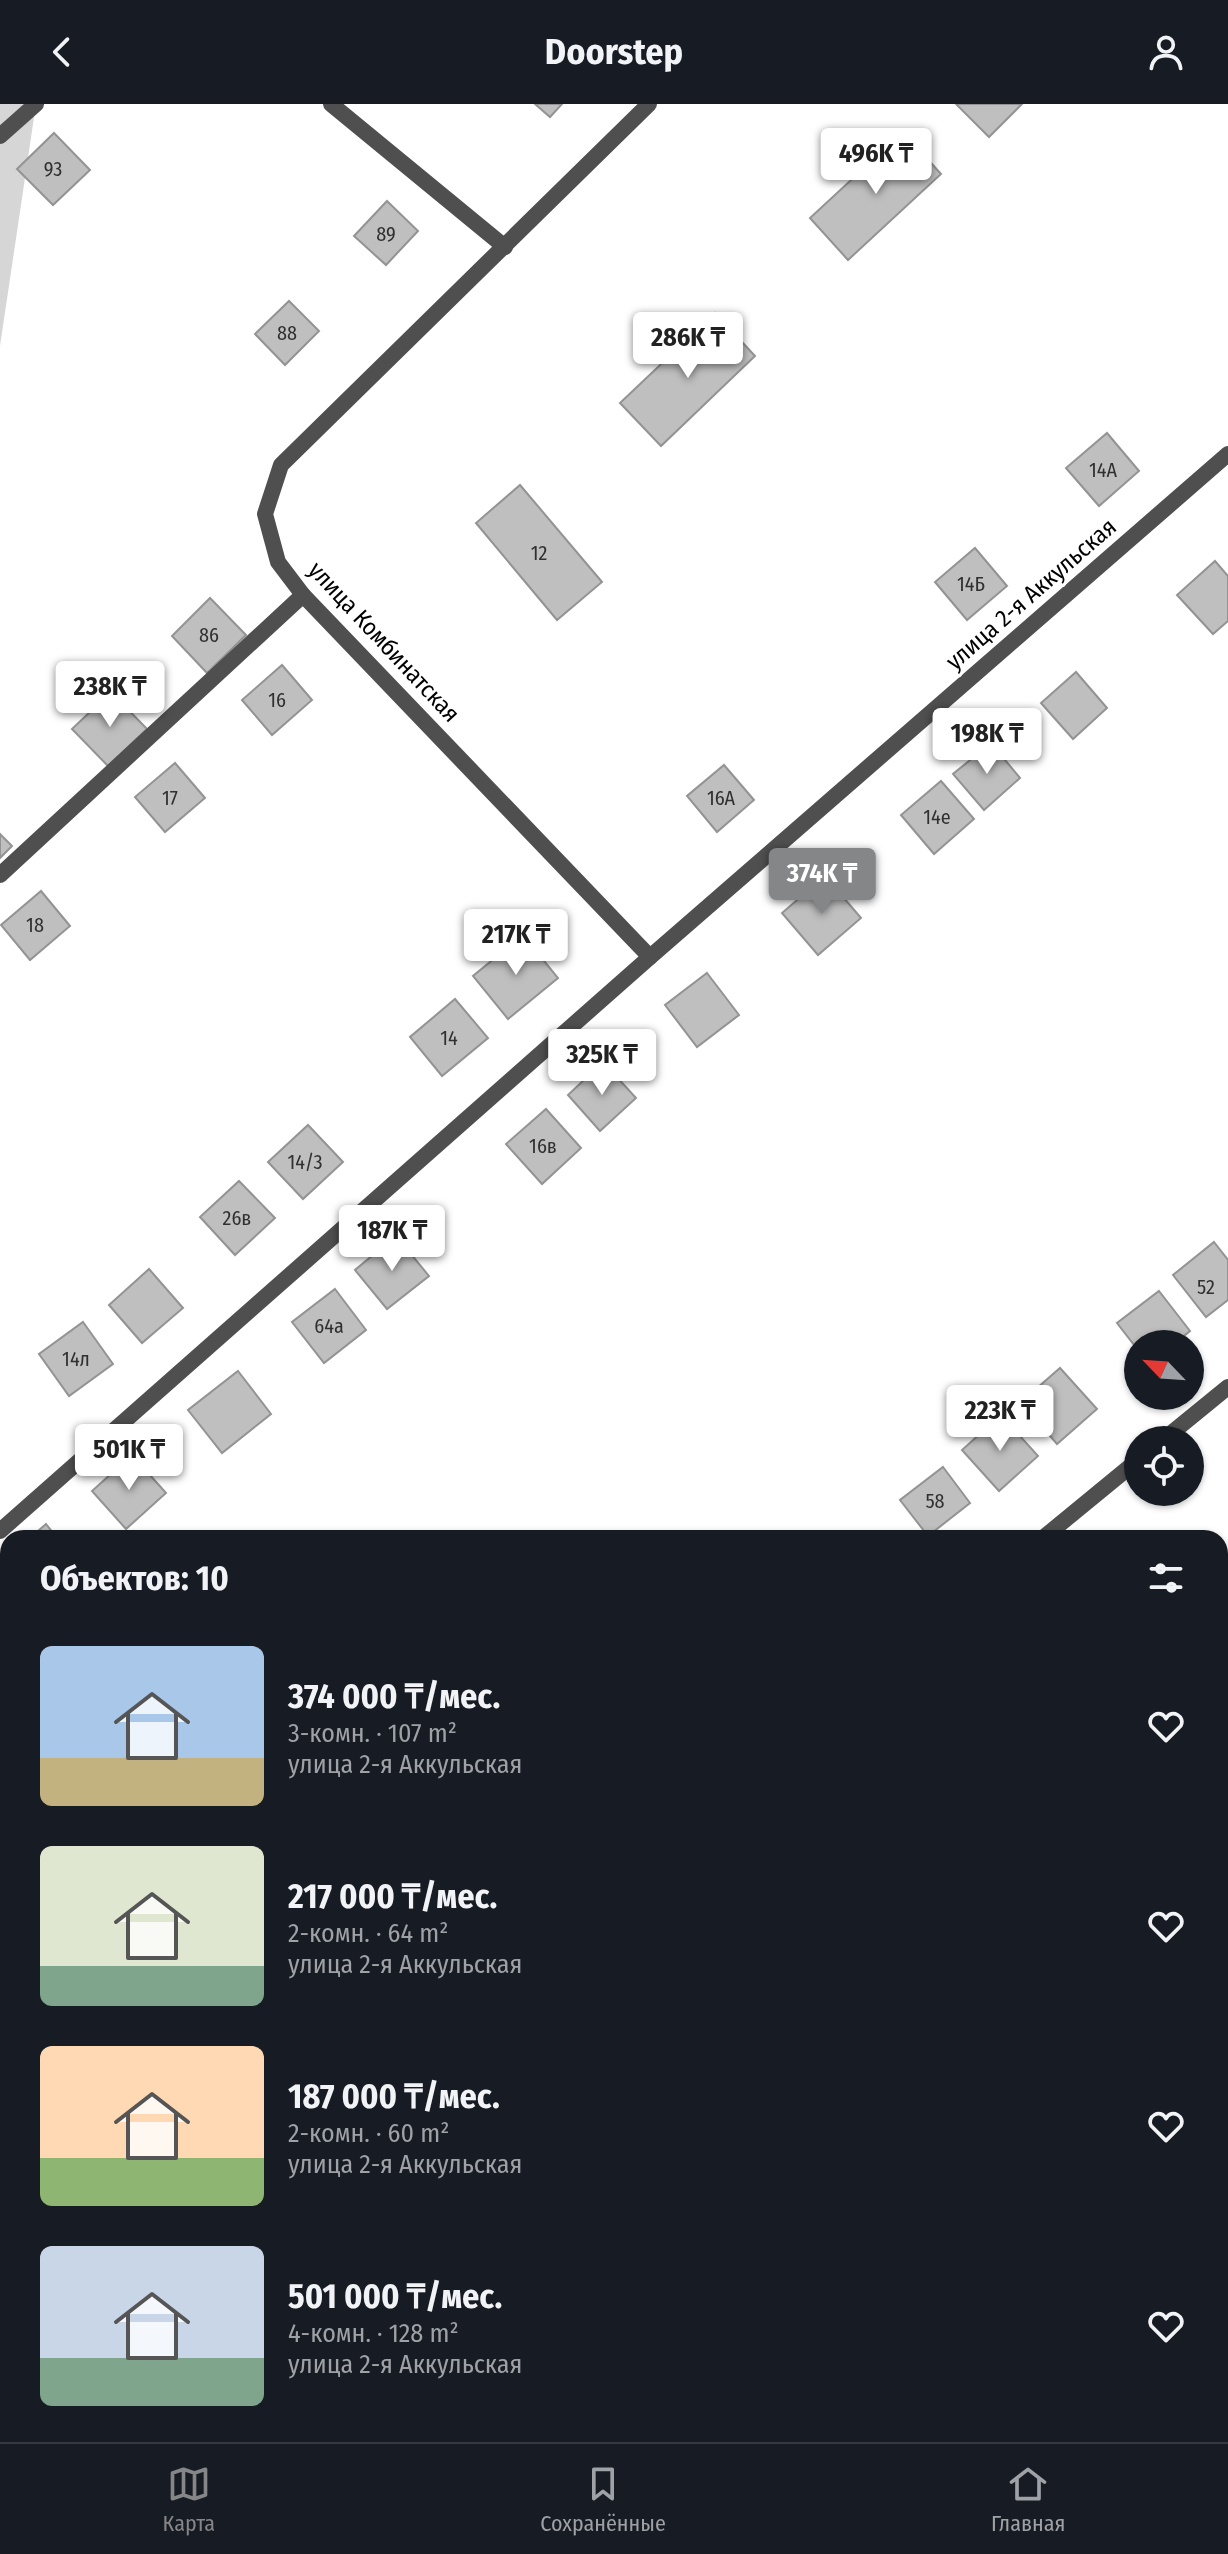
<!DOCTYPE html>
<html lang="ru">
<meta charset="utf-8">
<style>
:root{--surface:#171b24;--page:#242831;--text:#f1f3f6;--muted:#9ea1a6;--line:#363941;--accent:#858687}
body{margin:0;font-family:"Fira Sans Condensed",sans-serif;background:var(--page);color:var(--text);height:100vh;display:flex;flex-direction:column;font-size:30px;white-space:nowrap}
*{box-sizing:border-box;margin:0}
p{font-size:26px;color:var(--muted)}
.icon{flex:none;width:44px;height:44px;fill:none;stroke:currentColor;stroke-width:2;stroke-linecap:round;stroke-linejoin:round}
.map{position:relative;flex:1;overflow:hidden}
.sheet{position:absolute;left:0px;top:1426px;width:1228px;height:912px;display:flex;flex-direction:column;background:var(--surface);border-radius:24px 24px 0 0;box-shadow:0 2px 6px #0004}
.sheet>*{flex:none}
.needle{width:52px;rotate:295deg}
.controls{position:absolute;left:1124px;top:1226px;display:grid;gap:16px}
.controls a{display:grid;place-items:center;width:80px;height:80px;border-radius:50%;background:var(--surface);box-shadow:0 2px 6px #0004;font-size:40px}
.price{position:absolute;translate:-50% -68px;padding:0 18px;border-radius:8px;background:#fff;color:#222;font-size:26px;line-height:52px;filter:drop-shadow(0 2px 4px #0008)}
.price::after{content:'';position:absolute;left:50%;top:48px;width:24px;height:18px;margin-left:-12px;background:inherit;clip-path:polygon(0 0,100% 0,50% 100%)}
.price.current{background:var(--accent);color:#fff}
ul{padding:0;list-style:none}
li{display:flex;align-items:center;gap:24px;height:200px;padding:0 40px}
li span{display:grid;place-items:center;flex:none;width:224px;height:160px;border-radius:12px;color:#555}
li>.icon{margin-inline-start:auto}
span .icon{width:96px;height:96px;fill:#fffc;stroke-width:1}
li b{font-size:34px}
h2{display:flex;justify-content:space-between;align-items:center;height:96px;padding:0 40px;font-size:34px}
header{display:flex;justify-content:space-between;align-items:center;height:104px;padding:0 40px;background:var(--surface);font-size:36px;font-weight:700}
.tab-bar{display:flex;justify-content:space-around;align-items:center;height:112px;border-top:2px solid var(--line);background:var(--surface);font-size:22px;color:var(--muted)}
.tab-bar a{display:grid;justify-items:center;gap:4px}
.tab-bar .current{color:var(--accent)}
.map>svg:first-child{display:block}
</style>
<header><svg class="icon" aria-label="back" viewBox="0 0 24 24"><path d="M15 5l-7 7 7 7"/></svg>Doorstep<svg class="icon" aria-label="person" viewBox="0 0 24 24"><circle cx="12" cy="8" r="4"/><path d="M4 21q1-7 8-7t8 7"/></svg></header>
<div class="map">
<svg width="1228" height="2338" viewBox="0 0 1228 2338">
<rect width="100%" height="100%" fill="#fff"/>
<!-- green -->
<g fill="#d6d6d6">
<path d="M0 0H36L0 242Z"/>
<path d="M1228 1752V1876L1220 1888V1765Z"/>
<path d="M860 2330H998L994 2338H855Z"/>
</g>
<!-- water -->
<path fill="#9d9d9d" d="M1228 2289V2338H1204L1208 2330H1220V2306Z"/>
<!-- building -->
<g fill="#bfbfbf" stroke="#939393" stroke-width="2">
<path d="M535 0H562L550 13Z"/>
<path d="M956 0H1022L989 33Z"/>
<path d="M903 28 941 70 848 156 810 114Z"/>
<path d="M54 29 90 66 53 101 17 65Z"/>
<path d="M387 97 418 127 386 161 354 132Z"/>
<path d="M289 197 319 227 285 261 255 230Z"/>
<path d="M715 209 755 252 661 342 620 299Z"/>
<path d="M1107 329 1139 367 1099 402 1066 364Z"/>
<path d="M520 381 602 478 557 516 476 419Z"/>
<path d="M975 444 1007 482 967 516 935 478Z"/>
<path d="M1215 457 1228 472V517L1213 530 1177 491Z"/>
<path d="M210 494 246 531 207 569 172 532Z"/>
<path d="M282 561 312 596 272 631 242 596Z"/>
<path d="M1076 568 1107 604 1073 635 1041 599Z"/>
<path d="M111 588 147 625 108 662 72 625Z"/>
<path d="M991 639 1020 674 984 706 953 670Z"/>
<path d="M175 659 205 694 165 728 135 693Z"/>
<path d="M724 661 754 696 717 728 687 692Z"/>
<path d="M941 677 974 715 934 750 901 711Z"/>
<path d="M0 730 12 742 0 754Z"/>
<path d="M825 772 861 814 818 851 782 809Z"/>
<path d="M41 787 70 822 30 856 1 821Z"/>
<path d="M523 831 558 874 508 915 473 872Z"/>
<path d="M707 869 739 911 697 943 665 901Z"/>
<path d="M455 895 488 934 442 972 410 933Z"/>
<path d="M603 958 636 994 600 1027 568 991Z"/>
<path d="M546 1005 581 1044 542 1080 506 1040Z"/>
<path d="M308 1021 343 1058 303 1095 268 1058Z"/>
<path d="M239 1077 275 1114 235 1151 200 1113Z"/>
<path d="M396 1132 429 1172 387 1205 355 1166Z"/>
<path d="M1214 1138 1228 1156V1196L1206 1213 1173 1171Z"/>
<path d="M149 1165 183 1204 142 1239 109 1201Z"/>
<path d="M335 1185 366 1226 324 1259 292 1218Z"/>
<path d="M1159 1187 1190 1227 1174 1240H1138V1246L1117 1219Z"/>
<path d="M83 1218 113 1260 69 1292 39 1250Z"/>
<path d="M1060 1264 1097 1305 1057 1340 1021 1298Z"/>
<path d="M238 1267 271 1310 222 1349 188 1306Z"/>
<path d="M1001 1311 1038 1352 999 1387 962 1346Z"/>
<path d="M132 1351 166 1389 126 1425 92 1387Z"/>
<path d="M943 1363 970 1399 928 1432 900 1396Z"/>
<path d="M46 1420 57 1434H30Z"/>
<path d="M0 2117 8 2127V2152L0 2158Z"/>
</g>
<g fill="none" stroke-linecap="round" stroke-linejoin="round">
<!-- primary casing -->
<g stroke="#dbdbdb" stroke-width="22">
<g id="primary">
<path d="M1220 1730 1228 1718"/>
<path d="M819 2338 824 2330"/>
</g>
</g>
<!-- path -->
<g stroke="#717171" stroke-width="5" stroke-dasharray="2 4" stroke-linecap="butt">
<path d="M1220 1934 1228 1922"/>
<path d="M1025 2338 1029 2330"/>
</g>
<!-- service -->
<g stroke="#4f4f4f" stroke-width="16">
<path d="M331 0 505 143"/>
<path d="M0 32 36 0"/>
<path d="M0 771 303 491"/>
</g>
<!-- minor -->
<g stroke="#4f4f4f" stroke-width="16">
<path d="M649 0 281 361 265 410 278 458 303 491 650 853"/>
<path d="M1163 1336 1228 1283"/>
<path d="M0 1427 650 853 1228 350"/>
<path d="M1043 1434 1138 1356"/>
<path d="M0 2293 8 2286"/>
<path d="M407 2330 412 2335 411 2338"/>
</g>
<!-- primary -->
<use href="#primary" stroke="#000" stroke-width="20"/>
</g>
<g text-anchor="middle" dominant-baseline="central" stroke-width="6" stroke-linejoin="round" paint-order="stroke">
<!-- number labels -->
<g font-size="20" fill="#303030">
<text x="53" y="65">93</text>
<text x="386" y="130">89</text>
<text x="287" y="229">88</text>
<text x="1103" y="366">14А</text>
<text x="539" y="449">12</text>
<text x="971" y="480">14Б</text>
<text x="209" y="531">86</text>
<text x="277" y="596">16</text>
<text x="170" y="694">17</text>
<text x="721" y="694">16А</text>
<text x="937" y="713">14е</text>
<text x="35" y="821">18</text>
<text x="449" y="934">14</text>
<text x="543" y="1042">16в</text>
<text x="305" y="1058">14/3</text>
<text x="237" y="1114">26в</text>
<text x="1206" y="1183">52</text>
<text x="329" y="1222">64а</text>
<text x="76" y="1255">14л</text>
<text x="935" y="1397">58</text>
</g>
<!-- street labels -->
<g font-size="24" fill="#000" stroke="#fff">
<text transform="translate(1031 490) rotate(-41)">улица 2-я Аккульская</text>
<text transform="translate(384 538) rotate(47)">улица Комбинатская</text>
</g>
</g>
</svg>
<div class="controls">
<a><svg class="needle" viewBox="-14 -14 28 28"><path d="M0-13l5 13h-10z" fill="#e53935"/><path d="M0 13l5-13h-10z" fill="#9ea1a6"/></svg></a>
<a><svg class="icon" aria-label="locate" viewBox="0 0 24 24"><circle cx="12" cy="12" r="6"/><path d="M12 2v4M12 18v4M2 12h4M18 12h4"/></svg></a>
</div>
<b class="price" style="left:876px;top:92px">496K ₸</b>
<b class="price" style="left:688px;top:276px">286K ₸</b>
<b class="price" style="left:110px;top:625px">238K ₸</b>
<b class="price" style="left:987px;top:672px">198K ₸</b>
<b class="price current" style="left:822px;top:812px">374K ₸</b>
<b class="price" style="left:516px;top:873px">217K ₸</b>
<b class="price" style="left:602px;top:993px">325K ₸</b>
<b class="price" style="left:392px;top:1169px">187K ₸</b>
<b class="price" style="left:1000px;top:1349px">223K ₸</b>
<b class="price" style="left:129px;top:1388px">501K ₸</b>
<section class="sheet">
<h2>Объектов: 10<svg class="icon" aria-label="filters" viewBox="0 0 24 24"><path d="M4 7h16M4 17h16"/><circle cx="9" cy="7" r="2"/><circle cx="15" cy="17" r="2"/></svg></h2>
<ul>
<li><span style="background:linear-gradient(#a9c7e8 70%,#c2b280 0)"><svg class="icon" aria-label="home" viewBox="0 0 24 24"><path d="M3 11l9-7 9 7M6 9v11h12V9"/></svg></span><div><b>374 000 ₸/мес.</b><p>3-комн. · 107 m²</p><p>улица 2-я Аккульская</p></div><svg class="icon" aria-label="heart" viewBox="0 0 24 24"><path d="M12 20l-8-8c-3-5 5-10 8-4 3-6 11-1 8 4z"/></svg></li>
<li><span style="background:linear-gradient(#dfe7d0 75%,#7fa58c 0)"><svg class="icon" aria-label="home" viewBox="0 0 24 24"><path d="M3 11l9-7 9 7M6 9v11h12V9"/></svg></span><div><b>217 000 ₸/мес.</b><p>2-комн. · 64 m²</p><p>улица 2-я Аккульская</p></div><svg class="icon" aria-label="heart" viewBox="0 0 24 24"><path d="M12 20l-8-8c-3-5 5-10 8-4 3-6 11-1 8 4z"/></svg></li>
<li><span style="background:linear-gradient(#ffd9b3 70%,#8fb573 0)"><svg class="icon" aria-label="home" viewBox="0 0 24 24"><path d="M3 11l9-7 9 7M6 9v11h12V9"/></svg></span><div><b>187 000 ₸/мес.</b><p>2-комн. · 60 m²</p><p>улица 2-я Аккульская</p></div><svg class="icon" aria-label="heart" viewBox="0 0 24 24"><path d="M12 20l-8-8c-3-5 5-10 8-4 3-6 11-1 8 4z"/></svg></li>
<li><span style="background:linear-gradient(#c9d6e8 70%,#7fa58c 0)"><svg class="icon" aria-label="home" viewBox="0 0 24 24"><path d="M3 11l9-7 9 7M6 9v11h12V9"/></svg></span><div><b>501 000 ₸/мес.</b><p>4-комн. · 128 m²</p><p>улица 2-я Аккульская</p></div><svg class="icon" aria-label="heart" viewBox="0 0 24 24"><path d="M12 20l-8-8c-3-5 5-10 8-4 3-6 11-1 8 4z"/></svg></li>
</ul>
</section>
</div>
<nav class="tab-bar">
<a class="current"><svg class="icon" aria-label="map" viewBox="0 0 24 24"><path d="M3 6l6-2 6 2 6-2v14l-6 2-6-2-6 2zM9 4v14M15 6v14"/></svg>Карта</a>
<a><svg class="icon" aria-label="saved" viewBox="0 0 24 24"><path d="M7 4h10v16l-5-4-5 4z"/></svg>Сохранённые</a>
<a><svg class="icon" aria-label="home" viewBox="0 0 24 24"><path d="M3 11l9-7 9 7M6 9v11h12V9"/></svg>Главная</a>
</nav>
